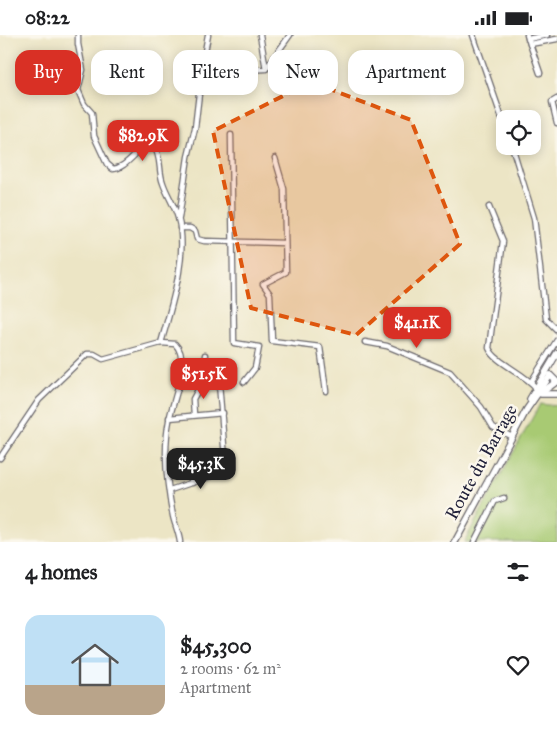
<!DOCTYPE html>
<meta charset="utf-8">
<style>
:root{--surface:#fff;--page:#f2f2f2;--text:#202124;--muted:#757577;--accent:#d93025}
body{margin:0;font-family:"IM FELL Great Primer",serif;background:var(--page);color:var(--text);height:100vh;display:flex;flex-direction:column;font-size:19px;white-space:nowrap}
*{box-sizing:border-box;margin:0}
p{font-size:16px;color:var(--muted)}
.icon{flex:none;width:28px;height:28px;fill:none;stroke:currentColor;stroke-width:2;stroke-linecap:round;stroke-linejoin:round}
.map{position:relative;height:507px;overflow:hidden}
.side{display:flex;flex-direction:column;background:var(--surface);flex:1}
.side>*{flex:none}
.guide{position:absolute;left:15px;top:15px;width:528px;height:45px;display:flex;gap:10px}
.buttons{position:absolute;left:496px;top:75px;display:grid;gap:10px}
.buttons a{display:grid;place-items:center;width:45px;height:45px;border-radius:10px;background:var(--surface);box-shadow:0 2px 12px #0003;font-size:25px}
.price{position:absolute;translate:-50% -42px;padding:0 11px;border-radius:10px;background:var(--accent);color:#fff;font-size:16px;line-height:32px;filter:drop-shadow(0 1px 2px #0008)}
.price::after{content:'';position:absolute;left:50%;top:30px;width:15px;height:11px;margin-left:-8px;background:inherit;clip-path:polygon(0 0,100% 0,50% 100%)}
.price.active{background:#222;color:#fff}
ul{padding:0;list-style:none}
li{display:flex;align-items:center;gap:15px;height:125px;padding:0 25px}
li span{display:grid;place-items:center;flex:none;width:140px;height:100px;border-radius:15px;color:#555}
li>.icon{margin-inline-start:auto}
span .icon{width:60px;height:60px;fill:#fffc;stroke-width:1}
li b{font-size:21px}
h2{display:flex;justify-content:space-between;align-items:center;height:60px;padding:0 25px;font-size:21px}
.tag{padding:0 18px;border-radius:15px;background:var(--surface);box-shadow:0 2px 12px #0003;font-size:18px;line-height:45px}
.tag.active{background:var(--accent);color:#fff}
.status{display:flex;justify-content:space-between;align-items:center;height:35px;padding:0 25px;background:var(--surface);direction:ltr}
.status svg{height:14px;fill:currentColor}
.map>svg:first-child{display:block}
</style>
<div class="status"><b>08:22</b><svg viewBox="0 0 49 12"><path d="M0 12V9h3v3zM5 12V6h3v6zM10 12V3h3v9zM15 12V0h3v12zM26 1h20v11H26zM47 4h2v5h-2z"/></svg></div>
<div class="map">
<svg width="557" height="507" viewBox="0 0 557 507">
<rect width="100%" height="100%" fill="#fbf7ec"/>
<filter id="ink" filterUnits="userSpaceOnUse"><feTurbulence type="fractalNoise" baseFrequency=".02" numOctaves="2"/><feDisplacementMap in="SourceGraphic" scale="10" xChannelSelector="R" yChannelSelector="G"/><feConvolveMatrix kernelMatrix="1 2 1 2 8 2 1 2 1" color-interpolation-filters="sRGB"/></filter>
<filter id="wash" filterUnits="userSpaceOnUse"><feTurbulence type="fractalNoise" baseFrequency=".0096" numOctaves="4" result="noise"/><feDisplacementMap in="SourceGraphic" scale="20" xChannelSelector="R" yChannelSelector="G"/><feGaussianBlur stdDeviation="1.12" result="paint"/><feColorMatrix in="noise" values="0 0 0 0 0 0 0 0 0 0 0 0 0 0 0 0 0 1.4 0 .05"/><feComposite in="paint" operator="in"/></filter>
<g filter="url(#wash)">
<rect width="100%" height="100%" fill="#ece5c5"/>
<!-- green -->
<path fill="#a8ca73" stroke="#657657" d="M540 369 557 371V507H464Z"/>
</g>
<g filter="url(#ink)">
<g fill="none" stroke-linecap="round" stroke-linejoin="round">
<!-- minor casing -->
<g stroke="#69666b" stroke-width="7">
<g id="minor">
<path d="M78 0V9L83 35 78 55 84 69 92 78 94 101 107 129 113 134C129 133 139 107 154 111 162 123 158 135 163 148 167 160 175 171 178 183 189 219 171 272 161 308"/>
<path d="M473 0 505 92"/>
<path d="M527 0 540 38"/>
<path d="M528 4 547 0"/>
<path d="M530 9 557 4"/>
<path d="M267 32 290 0"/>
<path d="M201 45 214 36 266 34 260 0"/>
<path d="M557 64 552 67 557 88"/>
<path d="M231 100 234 308 259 312 255 333 244 347"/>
<path d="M512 111 534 183 546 284 557 295"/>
<path d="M275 123 284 154 286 237 263 249 270 259 272 306 320 312 326 356"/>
<path d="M489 172 503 206 489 313C495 328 525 338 536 353"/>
<path d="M179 183 188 122 195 93 202 33 208 0"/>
<path d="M180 193H190L195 196 197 204 204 206 284 208"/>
<path d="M365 307 387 311 450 337 481 372 493 392 512 402"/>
<path d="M531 347 557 305"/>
<path d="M194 380 193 364 204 344 205 320"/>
<path d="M169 383 223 378"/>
<path d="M0 423 39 365 87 319H94L103 324 161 308 175 309C192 326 172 366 169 386 163 416 167 451 173 481 175 490 179 498 180 507"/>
<path d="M192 448 187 426 203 421"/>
<path d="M170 455 226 436 219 348H187L180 346"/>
<path d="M474 507 495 466 504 463"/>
</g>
</g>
<!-- major casing -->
<g stroke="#69666b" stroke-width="8">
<g id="major">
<path d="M550 340 557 347"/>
<path d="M541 358 556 347"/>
<path d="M541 359H557"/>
<path d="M530 364 557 318"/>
<path d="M455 507 527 374 550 341"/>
</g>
</g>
<!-- minor -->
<use href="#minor" stroke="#fff" stroke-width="4.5"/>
<!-- major -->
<use href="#major" stroke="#fff" stroke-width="5.5"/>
</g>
</g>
<!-- marked area -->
<path fill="#de560e" fill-opacity="0.2" stroke="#de560e" stroke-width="4" stroke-dasharray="10 6" stroke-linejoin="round" d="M311 47 411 85 460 209 356 300 251 273 213 96Z"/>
<g text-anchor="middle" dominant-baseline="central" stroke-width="5" stroke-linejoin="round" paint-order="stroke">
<!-- street labels -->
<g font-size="18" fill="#22223b" stroke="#fbf7ec">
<text transform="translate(481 427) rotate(-61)">Route du Barrage</text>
</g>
</g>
</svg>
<div class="buttons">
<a><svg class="icon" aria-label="locate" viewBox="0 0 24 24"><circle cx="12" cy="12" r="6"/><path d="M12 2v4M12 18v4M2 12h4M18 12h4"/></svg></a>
</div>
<b class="price" style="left:143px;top:127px">$82.9K</b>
<b class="price" style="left:417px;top:314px">$41.1K</b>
<b class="price" style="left:204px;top:365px">$51.5K</b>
<b class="price active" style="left:201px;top:455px">$45.3K</b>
<div class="guide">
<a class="tag active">Buy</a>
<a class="tag">Rent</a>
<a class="tag">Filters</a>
<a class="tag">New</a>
<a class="tag">Apartment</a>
</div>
</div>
<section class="side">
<h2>4 homes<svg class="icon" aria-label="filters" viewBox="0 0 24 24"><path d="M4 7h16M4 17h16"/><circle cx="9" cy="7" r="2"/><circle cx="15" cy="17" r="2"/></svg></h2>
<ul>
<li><span style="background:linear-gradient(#bfe0f5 70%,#b9a48a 0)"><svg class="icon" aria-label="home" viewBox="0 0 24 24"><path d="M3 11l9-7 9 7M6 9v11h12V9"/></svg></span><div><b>$45,300</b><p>2 rooms · 62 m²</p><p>Apartment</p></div><svg class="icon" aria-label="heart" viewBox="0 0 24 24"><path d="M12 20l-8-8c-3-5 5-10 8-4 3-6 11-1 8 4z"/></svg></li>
</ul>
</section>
